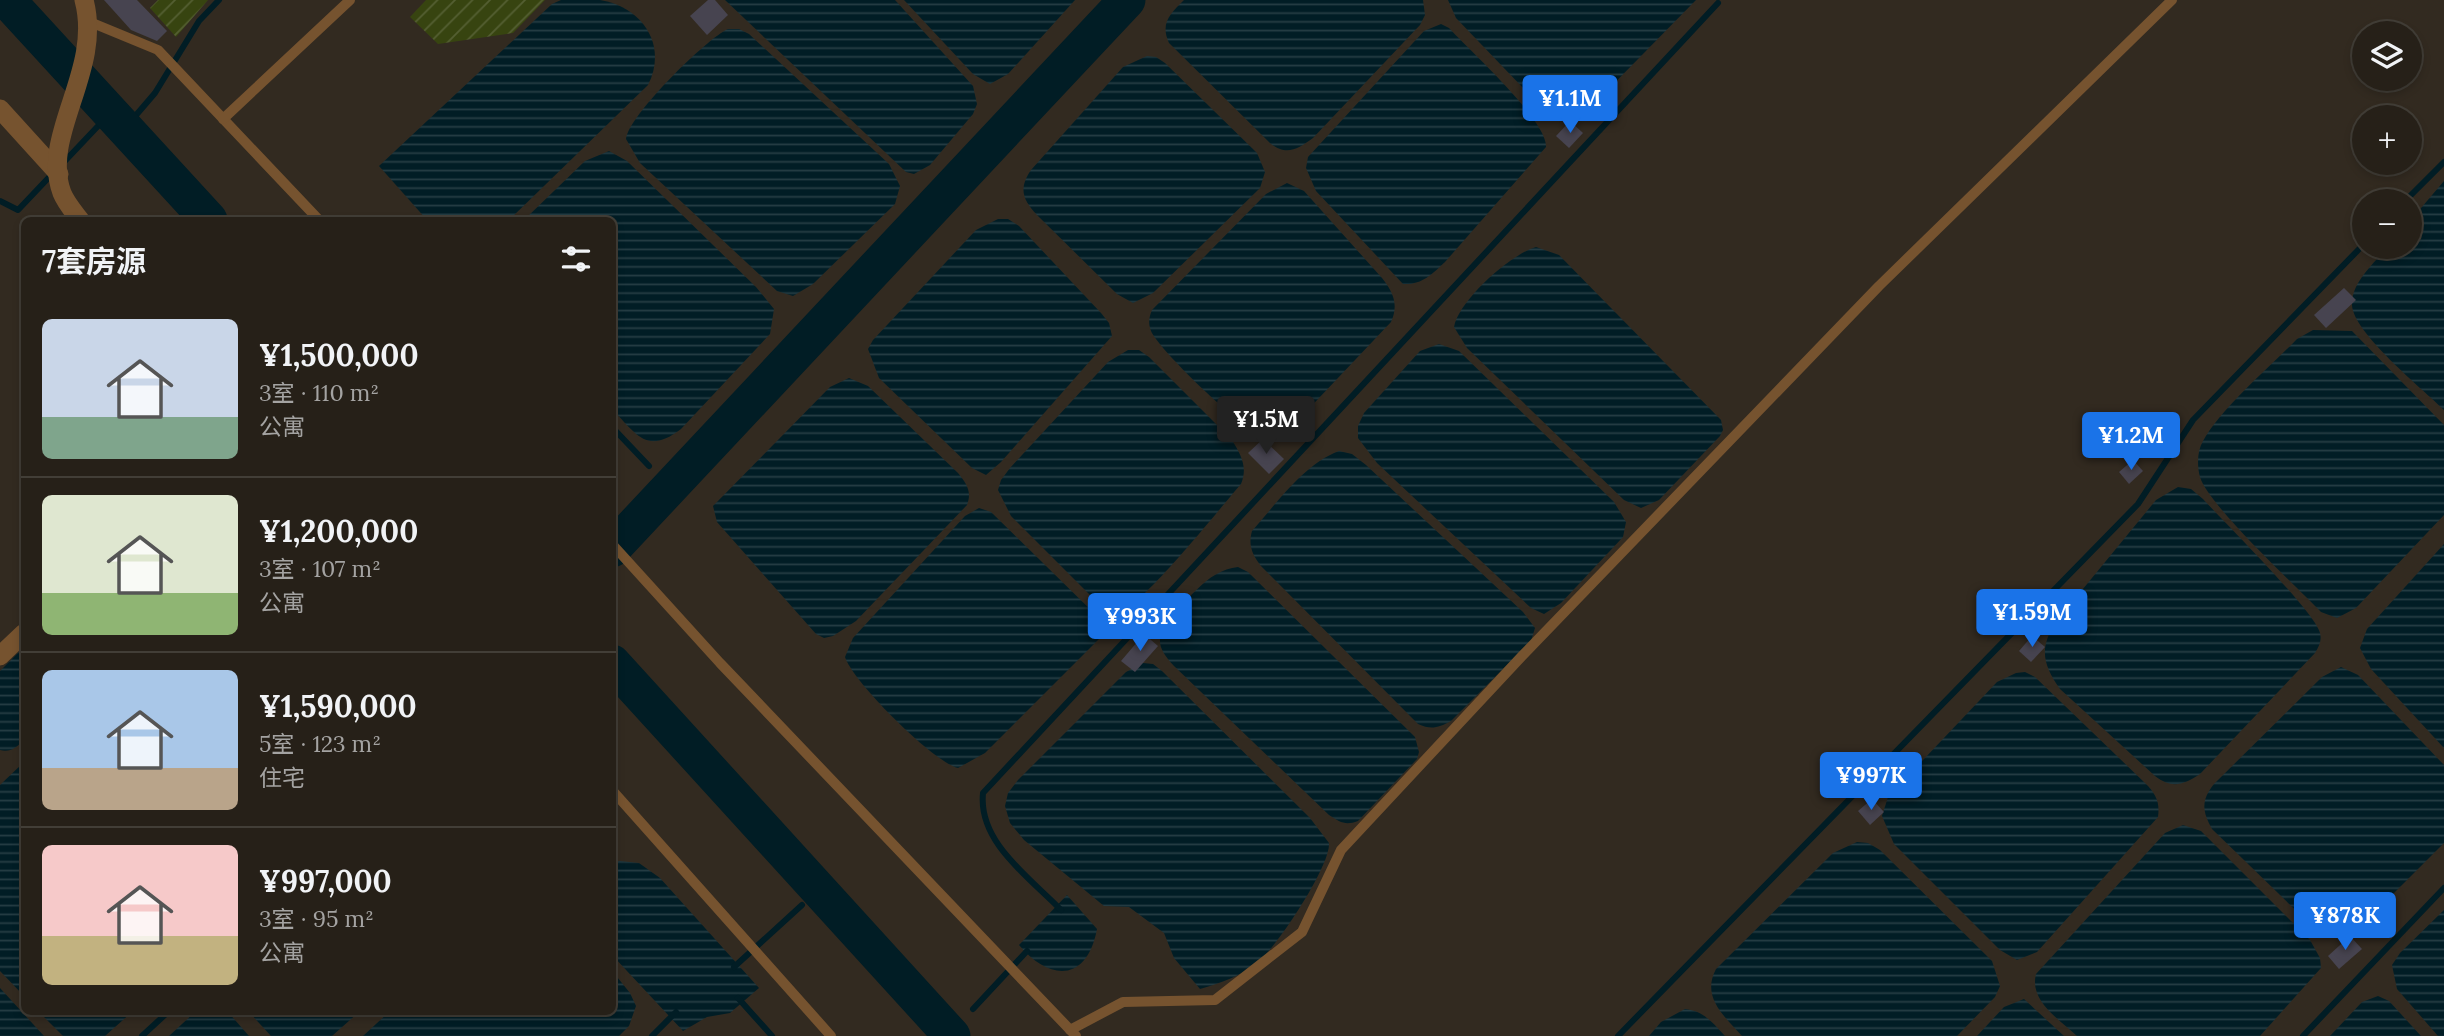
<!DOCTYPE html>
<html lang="zh">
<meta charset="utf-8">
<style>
:root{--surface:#262018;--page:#2e2821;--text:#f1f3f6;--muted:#a4a3a2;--line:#423e37;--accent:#1a73e8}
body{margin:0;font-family:Lora,"Noto Sans SC",serif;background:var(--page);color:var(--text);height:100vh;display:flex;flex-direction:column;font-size:26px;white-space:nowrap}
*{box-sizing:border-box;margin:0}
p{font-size:23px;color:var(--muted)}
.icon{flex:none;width:38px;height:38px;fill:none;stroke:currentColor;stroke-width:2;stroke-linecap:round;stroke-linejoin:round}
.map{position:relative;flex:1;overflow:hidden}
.details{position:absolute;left:21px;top:217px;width:595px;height:798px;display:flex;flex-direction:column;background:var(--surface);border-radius:10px;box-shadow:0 4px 10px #0003,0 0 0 2px var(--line)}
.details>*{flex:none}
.buttons{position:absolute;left:2352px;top:21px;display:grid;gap:14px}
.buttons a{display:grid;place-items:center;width:70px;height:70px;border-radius:50%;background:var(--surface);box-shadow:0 4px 10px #0003,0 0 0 2px var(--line);font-size:35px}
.price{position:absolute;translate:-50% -60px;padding:0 16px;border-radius:7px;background:var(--accent);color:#fff;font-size:23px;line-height:46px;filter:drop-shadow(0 2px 4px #0008)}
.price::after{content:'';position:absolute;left:50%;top:42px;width:21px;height:16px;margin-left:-10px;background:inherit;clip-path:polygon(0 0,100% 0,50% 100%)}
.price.on{background:#222;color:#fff}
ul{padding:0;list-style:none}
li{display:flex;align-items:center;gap:21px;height:175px;padding:0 21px}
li+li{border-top:2px solid var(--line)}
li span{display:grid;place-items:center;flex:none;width:196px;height:140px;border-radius:10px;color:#555}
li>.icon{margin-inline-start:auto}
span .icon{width:84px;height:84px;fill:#fffc;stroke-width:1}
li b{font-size:30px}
h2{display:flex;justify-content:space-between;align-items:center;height:84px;padding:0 21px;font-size:30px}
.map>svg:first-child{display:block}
</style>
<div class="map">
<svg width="2444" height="1036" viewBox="0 0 2444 1036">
<defs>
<pattern id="garden-furrows" width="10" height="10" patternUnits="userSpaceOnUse" patternTransform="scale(1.75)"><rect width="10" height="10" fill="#374410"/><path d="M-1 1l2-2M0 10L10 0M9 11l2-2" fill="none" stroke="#545f32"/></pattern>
<pattern id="water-rules" width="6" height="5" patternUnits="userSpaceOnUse" patternTransform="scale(1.75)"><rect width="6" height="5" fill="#011d25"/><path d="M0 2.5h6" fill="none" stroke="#263d44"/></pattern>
</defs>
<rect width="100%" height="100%" fill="#322a20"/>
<!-- garden -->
<g fill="url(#garden-furrows)">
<path d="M158 0H208L176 37 150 8Z"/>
<path d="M426 0H545L513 33 438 44 410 17Z"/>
</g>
<!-- water -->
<g fill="url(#water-rules)">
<path d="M561 0C573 0 588 0 600 0 643 7 668 46 648 85L509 220H427L379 166 552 4Z"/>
<path d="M725 0H895L973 86 977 104 973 114 930 165 914 174 906 172Z"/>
<path d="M904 0H1075L1008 74 990 84 973 74Z"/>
<path d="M1184 0H1423L1425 15 1420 25 1313 138C1298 149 1287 156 1271 144L1169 43C1160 23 1170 14 1184 0Z"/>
<path d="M1448 0H1696L1587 111 1563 119 1547 113 1456 18Z"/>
<path d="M1441 24 1449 28C1470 51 1547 120 1546 147L1445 262C1431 275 1422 285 1403 284L1316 191 1306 168 1308 157 1424 31Z"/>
<path d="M728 29H739L749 34 889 164 900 186 895 204 813 284 793 296 777 291 640 163 626 139C627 117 707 38 728 29Z"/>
<path d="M1147 56 1156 57 1165 63 1257 153 1265 172 1260 188 1153 293 1133 303 1117 294 1037 215C1023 200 1018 189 1031 170L1123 67Z"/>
<path d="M609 151 627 161 756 287 774 309 770 334 681 429C647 455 637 435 613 410L612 220H524L585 161Z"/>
<path d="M2444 181V410C2423 389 2353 333 2352 305 2351 283 2374 263 2388 247H2410V221Z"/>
<path d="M1287 183 1304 191 1382 278C1393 292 1399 304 1391 322L1283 436C1272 433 1258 431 1247 425 1229 417 1158 348 1151 331 1148 323 1149 317 1152 310L1266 194Z"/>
<path d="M998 219H1008L1019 226 1101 313 1109 323 1112 336 1001 462 986 475 972 468 879 378 868 349 873 340 976 230Z"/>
<path d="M1536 247 1559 255 1721 420 1723 430 1720 436 1659 500 1641 508 1624 500 1467 348 1454 327C1458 301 1511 254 1536 247Z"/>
<path d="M2313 330 2352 331 2444 425V515L2356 608 2337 618 2321 612C2295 585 2209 506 2200 477 2197 466 2197 451 2203 441 2222 407 2269 368 2297 339Z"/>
<path d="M1439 344 1459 351 1614 502 1626 522 1623 537 1561 603 1544 614 1531 608 1377 463 1358 438V426L1364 413 1420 351Z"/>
<path d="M1128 350H1139L1149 357 1232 440C1241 455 1248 467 1241 484 1221 507 1144 604 1121 611 1113 613 1107 609 1100 605L1011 516 998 490 1001 480 1010 468 1108 362Z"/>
<path d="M849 378 868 386 958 473C967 484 972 492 967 505L856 621 833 636 824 638 816 634 717 522 713 506 830 387Z"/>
<path d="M1339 451 1352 454 1366 465 1523 612 1535 628 1531 641 1451 721C1438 728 1431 730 1418 724L1261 566C1252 554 1248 545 1252 531 1277 503 1304 464 1339 451Z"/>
<path d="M2178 487 2191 489 2203 499C2223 521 2316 613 2320 633 2322 641 2319 646 2315 653L2200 774C2183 785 2172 789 2155 776L2060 689C2043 665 2039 649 2055 623L2156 500Z"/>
<path d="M979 508 991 512 1099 618 1102 636 985 753 958 768C933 762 853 682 845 657L853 638 965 516Z"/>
<path d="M2444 544V748L2371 669 2360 648 2367 629Z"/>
<path d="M1238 567 1248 572 1415 737 1419 752 1417 759 1358 821C1345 826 1340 822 1329 815L1174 666C1162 653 1155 643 1164 626 1185 604 1206 570 1238 567Z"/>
<path d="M24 647V740C17 747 10 753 0 750V671Z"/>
<path d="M1143 663 1153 664 1162 671 1310 818 1329 843C1331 865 1277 947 1258 962 1242 976 1220 983 1200 989L1174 958 1164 933 1129 907 1104 906 1024 840 1010 823 1005 806 1008 793 1018 780 1126 672Z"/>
<path d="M2341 667 2358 675 2444 765V843L2368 919C2350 932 2338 939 2317 931L2212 829C2202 811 2201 800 2214 784L2322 677Z"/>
<path d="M2025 672 2035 677 2145 783C2156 794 2160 802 2158 817L2037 952 2017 960 2000 950 1894 844 1882 816 1888 797 1997 682 2016 673Z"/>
<path d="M24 762V996L0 971V785Z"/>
<path d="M2183 825 2201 831 2310 940 2320 958 2321 968 2260 1036H2077C2059 1019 2029 1001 2036 974L2165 833Z"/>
<path d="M1857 842 1868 843 1880 850 1992 961 2000 986 1995 997 1957 1036H1742C1724 1016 1701 997 1716 969L1833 853Z"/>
<path d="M620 861 639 863 660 878 759 988 730 1013 707 1017 683 1031 613 956V862Z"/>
<path d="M1067 895 1097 929C1087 982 1050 982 1019 945Z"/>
<path d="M2444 910V1036H2438L2397 989 2392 965 2400 953Z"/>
<path d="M613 972 630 993 636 1006 629 1026 619 1036H363L389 1012H612Z"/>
<path d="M0 988 44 1036H0Z"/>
<path d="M2378 996 2389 1001 2421 1036H2330L2362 1002Z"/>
<path d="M2024 999 2064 1036H1977L2004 1007Z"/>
<path d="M1685 1009C1704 1011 1713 1023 1725 1036H1649L1661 1022Z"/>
<path d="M39 1012H132L105 1036H63Z"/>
<path d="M195 1012H228L249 1036H169Z"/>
<path d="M249 1012H359L332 1036H271Z"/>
</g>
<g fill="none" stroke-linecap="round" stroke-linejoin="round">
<!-- stream -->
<g stroke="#011d25" stroke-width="6">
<path d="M125 128 155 93 199 21 219 0"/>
<path d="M64 162 99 125"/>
<path d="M0 201 18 210 54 172"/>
<path d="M2405 201 2444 162"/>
<path d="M612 427 649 466"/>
<path d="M1061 910C1029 877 978 842 983 793L1718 3"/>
<path d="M734 967 802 905"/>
<path d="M738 998 772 1036"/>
<path d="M973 1009 1027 951"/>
<path d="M142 1036 168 1012"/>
<path d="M652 1036 676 1012"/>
<path d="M1618 1036 2138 504 2193 420 2364 244"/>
<path d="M2303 1036 2444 888"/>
</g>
<!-- river -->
<g stroke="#011d25" stroke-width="37">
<path d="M7 0 209 220"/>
<path d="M612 549 1127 0"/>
<path d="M612 663 952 1036"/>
</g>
</g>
<!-- building -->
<g fill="#474450">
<path d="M104 0H137L167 31 157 41 131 30Z"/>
<path d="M708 0H715L728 15 707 35 690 16Z"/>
<path d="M1570 121 1583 133 1569 148 1556 136Z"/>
<path d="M2344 288 2356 300 2326 328 2314 315Z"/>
<path d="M1263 439 1284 459 1269 474 1248 453Z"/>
<path d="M2133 460 2143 471 2129 484 2119 472Z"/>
<path d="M1144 634 1158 646 1135 672 1121 661Z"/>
<path d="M2032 636 2045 647 2031 662 2019 651Z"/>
<path d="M1872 799 1884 812 1870 825 1858 811Z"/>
<path d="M2350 936 2362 949 2339 969 2328 956Z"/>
</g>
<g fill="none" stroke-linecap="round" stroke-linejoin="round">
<!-- service -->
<g stroke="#76532f" stroke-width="10">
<path d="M90 22 158 50 319 220"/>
<path d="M223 119 350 0"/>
<path d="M612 544 720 663 1076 1036"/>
<path d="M612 790 831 1036"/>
<path d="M1070 1030 1123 1002 1215 1000 1302 932 1341 850 1522 656 1879 286 2172 0"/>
</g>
<!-- minor -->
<path stroke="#76532f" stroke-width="19" d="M0 109 59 174"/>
<!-- tertiary -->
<g stroke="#76532f" stroke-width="19">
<path d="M80 220C74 212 66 203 62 193 40 135 103 71 84 0"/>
<path d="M0 656 24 633"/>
</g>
</g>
</svg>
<div class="buttons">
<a><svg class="icon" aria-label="layers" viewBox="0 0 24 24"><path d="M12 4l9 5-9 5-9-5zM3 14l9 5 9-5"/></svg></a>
<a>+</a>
<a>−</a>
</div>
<b class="price" style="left:1570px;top:135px">¥1.1M</b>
<b class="price on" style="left:1266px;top:456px">¥1.5M</b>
<b class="price" style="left:2131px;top:472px">¥1.2M</b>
<b class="price" style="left:2032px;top:649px">¥1.59M</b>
<b class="price" style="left:1140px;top:653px">¥993K</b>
<b class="price" style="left:1871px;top:812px">¥997K</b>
<b class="price" style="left:2345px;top:952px">¥878K</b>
<section class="details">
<h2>7套房源<svg class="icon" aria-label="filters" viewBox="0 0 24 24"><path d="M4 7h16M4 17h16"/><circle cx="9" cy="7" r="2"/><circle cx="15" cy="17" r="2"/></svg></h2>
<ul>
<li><span style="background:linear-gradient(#c9d6e8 70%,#7fa58c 0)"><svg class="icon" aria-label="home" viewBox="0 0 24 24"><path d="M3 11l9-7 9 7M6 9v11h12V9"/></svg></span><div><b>¥1,500,000</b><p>3室 · 110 m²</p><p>公寓</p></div></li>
<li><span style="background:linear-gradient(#dfe7d0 70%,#8fb573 0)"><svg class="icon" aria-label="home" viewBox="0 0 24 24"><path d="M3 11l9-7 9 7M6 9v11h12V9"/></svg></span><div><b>¥1,200,000</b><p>3室 · 107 m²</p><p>公寓</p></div></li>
<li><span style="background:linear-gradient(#a9c7e8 70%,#b9a48a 0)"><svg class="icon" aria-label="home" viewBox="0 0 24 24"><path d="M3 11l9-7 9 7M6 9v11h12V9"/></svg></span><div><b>¥1,590,000</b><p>5室 · 123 m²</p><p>住宅</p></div></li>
<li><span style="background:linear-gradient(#f6c9c9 65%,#c2b280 0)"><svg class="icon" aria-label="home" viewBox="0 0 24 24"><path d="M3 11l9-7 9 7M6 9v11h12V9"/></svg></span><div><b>¥997,000</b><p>3室 · 95 m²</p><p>公寓</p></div></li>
</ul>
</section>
</div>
